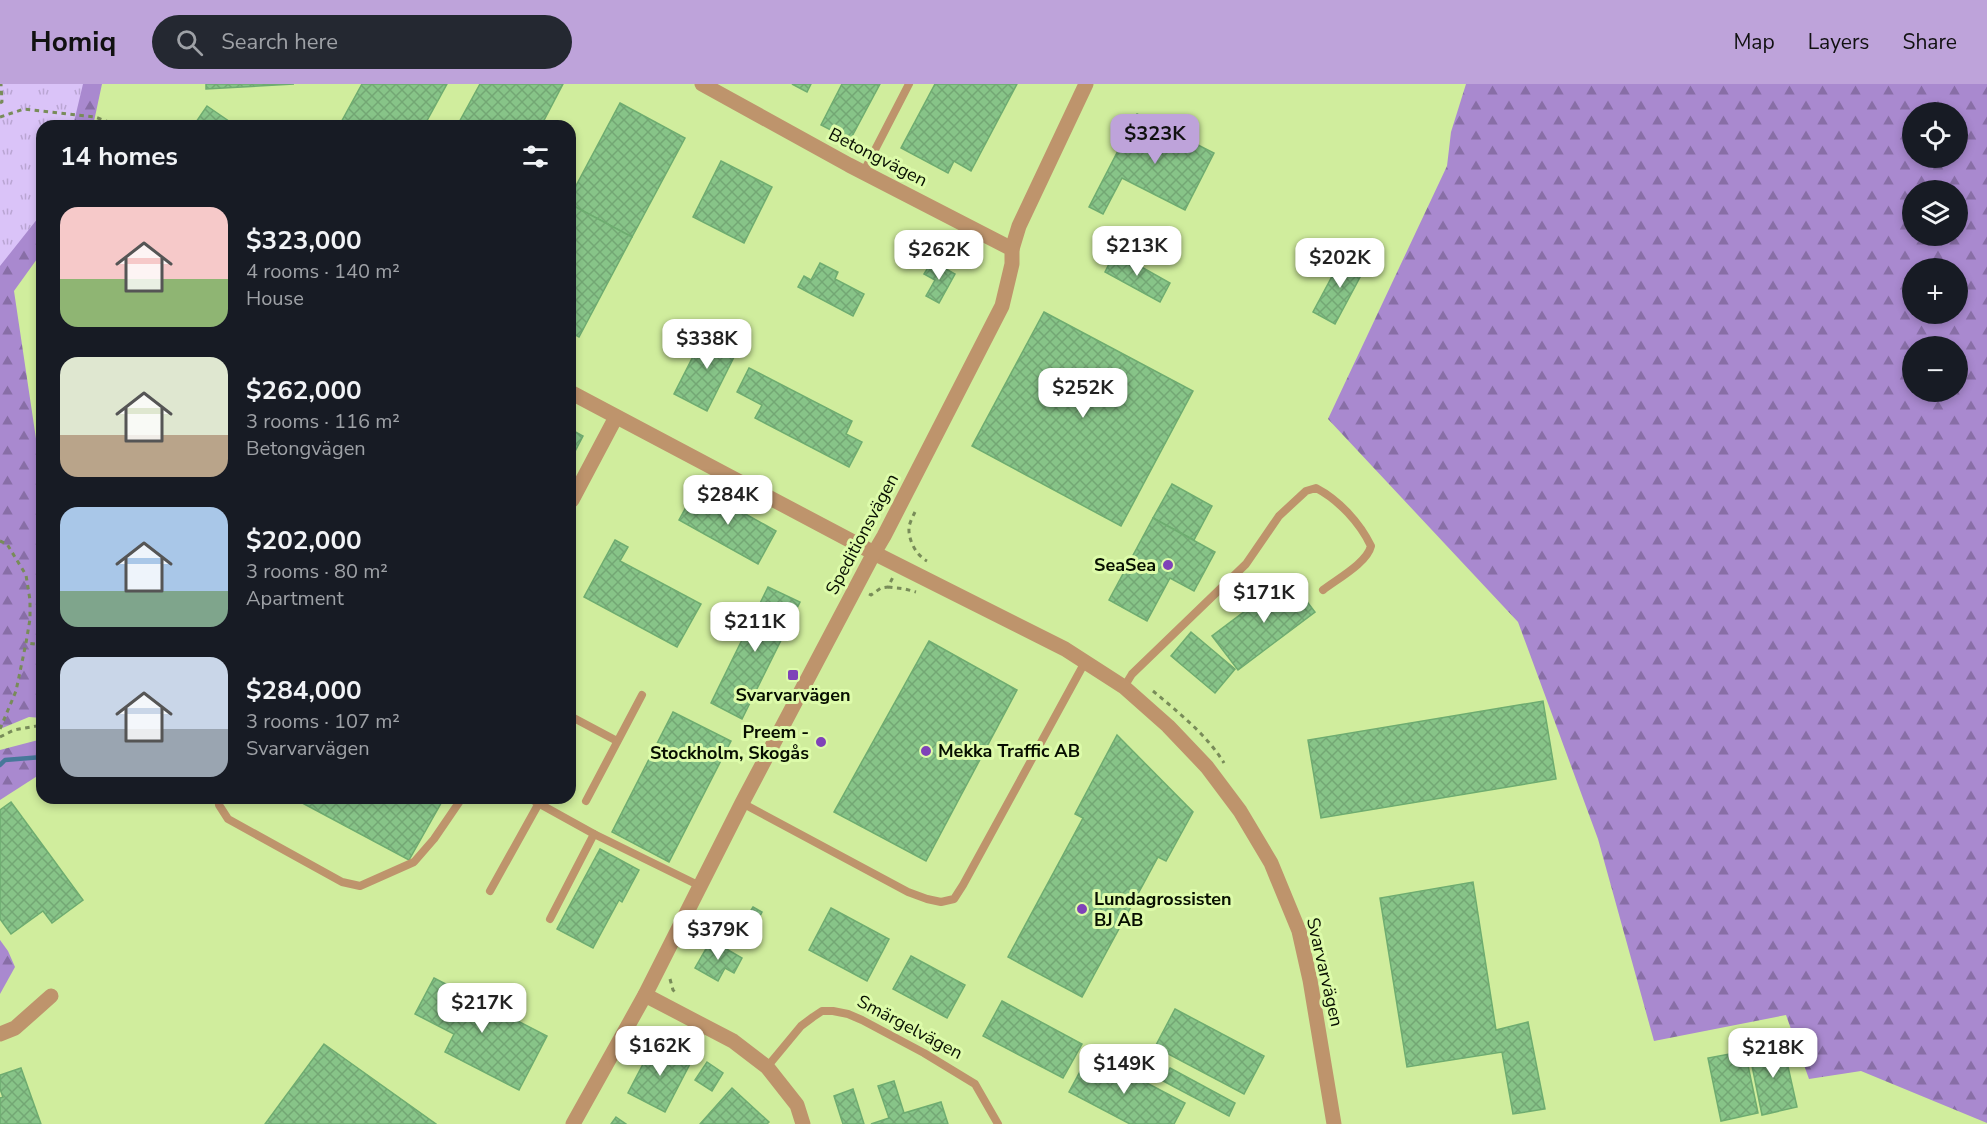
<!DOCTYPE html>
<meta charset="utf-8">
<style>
:root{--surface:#171b24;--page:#242831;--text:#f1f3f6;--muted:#9ea1a6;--accent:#bea3da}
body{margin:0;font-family:"Nunito Sans",sans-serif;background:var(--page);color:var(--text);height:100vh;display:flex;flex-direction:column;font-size:22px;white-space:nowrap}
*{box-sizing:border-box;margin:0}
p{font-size:20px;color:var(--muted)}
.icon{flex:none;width:33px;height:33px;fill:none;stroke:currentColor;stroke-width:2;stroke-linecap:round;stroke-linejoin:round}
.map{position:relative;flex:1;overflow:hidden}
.details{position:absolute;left:36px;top:36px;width:540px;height:684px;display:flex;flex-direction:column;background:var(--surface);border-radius:18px;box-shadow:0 3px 9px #0003}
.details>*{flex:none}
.fabs{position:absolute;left:1902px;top:18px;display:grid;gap:12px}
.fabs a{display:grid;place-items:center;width:66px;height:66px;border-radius:50%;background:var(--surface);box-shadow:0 3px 9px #0003;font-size:30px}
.price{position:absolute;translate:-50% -51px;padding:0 14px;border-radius:12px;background:#fff;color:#222;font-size:20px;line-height:39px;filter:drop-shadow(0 2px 3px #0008)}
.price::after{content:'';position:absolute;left:50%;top:36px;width:18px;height:14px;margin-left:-9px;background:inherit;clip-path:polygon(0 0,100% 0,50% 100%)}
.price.active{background:var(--accent);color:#111}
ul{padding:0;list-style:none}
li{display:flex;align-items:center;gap:18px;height:150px;padding:0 24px}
li span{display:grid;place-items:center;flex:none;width:168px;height:120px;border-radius:18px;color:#555}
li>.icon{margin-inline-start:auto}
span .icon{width:72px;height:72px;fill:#fffc;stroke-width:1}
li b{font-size:26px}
h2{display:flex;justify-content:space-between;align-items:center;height:72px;padding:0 24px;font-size:26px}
header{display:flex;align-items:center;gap:36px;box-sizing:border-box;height:84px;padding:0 30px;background:var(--accent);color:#111}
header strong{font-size:28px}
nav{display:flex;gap:33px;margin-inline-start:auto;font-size:21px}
.search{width:420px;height:54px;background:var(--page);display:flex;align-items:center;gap:15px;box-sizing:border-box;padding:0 21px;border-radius:33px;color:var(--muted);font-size:22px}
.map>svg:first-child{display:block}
</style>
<header>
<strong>Homiq</strong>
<div class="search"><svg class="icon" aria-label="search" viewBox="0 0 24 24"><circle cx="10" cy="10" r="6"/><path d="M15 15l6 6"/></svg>Search here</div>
<nav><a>Map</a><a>Layers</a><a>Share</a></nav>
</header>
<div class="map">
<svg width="1987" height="1040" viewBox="0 0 1987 1040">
<defs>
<pattern id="forest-firs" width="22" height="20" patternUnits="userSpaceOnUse" patternTransform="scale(1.5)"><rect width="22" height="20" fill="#a989cf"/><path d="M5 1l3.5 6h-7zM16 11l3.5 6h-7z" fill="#886ea6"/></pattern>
<pattern id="park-tufts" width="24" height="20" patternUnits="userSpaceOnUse" patternTransform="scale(1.5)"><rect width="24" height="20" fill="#dac3f8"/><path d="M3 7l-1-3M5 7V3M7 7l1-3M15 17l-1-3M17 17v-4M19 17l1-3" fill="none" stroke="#baa6d3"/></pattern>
<pattern id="building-cross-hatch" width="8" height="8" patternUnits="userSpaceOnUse" patternTransform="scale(1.5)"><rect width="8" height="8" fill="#87c488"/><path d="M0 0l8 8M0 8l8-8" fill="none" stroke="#73a774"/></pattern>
</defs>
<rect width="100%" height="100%" fill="#d0ed9d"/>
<!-- forest -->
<g fill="url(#forest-firs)" fill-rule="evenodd">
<path d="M0 0H102L93 42H42V168L14 207 42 395V634L29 633 0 645Z"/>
<path d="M1466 0H1987V1039L1861 987 1809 995 1786 931 1654 957 1598 755 1518 538 1328 335 1447 82 1451 48ZM1912 28H1958V74H1912ZM1912 106H1958V152H1912ZM1958 184V230H1912V184ZM1912 262H1958V308H1912Z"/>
<path d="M42 655V689L0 716V666Z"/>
<path d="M0 856 8 867 15 883 0 910Z"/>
</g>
<!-- park -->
<path fill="url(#park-tufts)" d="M0 0H83L73 42H42V129L0 182Z"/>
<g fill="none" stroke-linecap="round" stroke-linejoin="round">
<!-- stream -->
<path stroke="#47789a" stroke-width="4.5" d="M0 681 5 676 42 673"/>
</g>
<!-- building -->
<g fill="url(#building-cross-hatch)" stroke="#6eac70" stroke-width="1.5">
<path d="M206 0H294L206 5Z"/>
<path d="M362 0H447L424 42H339Z"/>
<path d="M480 0H563L541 42H457Z"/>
<path d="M792 0H811L807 8Z"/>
<path d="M842 0H880L850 56 821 41Z"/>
<path d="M935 0H1017L971 87 954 77 948 89 901 64Z"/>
<path d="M620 19 685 54 632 153 570 120V113Z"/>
<path d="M207 22 236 42H196L194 41Z"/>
<path d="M1137 30 1214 69 1185 126 1122 94 1103 130 1089 123Z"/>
<path d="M721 77 772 103 744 159 693 133Z"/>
<path d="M570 120 632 153 579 253 570 248Z"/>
<path d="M1115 168 1170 199 1160 218 1105 188Z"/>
<path d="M1344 170 1366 182 1335 240 1313 228Z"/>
<path d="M932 177 955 190 939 219 926 212 935 196 924 190Z"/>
<path d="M820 179 838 188 835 195 864 210 853 232 798 203 804 192 811 196Z"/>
<path d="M1044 228 1193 307 1121 442 972 362Z"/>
<path d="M707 245 740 261 707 327 674 310Z"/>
<path d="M749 284 852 337 846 350 862 358 849 383 755 334 762 321 737 308Z"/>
<path d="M570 345 583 352 570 377Z"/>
<path d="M1172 400 1212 422 1194 456 1153 434Z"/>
<path d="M697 403 776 447 758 480 679 436Z"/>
<path d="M1153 434 1215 468 1194 507 1170 494 1147 537 1109 516Z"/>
<path d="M615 456 628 463 620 477 701 520 677 563 584 513Z"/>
<path d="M1289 494 1315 528 1238 586 1212 552Z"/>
<path d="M768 503 800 518 742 635 711 619Z"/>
<path d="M1191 548 1235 585 1215 609 1171 572Z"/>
<path d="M929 557 1017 606 926 777 834 728Z"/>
<path d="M1543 617 1556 695 1321 734 1308 656Z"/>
<path d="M673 628 731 657 669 778 612 748Z"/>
<path d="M1117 651 1193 728 1166 777 1158 773 1082 913 1008 873 1083 734 1075 730Z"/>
<path d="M293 714H444L409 776Z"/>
<path d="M11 718 83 816 52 839 43 827 11 850 0 835V726Z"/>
<path d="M600 765 639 786 622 818 619 816 593 864 557 845Z"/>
<path d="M1473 798 1496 946 1528 938 1545 1025 1513 1030 1502 968 1407 983 1380 814Z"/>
<path d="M753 823 762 828 758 836 748 831Z"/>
<path d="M831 824 889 855 867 897 809 866Z"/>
<path d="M711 856 742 874 734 889 725 884 718 897 695 884Z"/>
<path d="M911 872 965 901 947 934 893 905Z"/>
<path d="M434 894 547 952 519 1006 445 968 454 950 415 930Z"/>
<path d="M1002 917 1082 960 1063 994 983 952Z"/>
<path d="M1175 925 1264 972 1244 1010 1155 963Z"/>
<path d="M655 957 692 976 665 1028 628 1009Z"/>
<path d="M324 960 436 1040H265Z"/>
<path d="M1783 960 1797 1023 1762 1031 1749 967Z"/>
<path d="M1745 967 1758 1029 1721 1037 1708 974Z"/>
<path d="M1090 969 1185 1019 1174 1040H1130L1069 1008Z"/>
<path d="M707 978 723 989 712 1007 695 996Z"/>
<path d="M21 984 41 1040H0V1014L3 1013 0 1005V991Z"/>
<path d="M1170 984 1235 1019 1229 1032 1163 997Z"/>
<path d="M894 997 904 1029 941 1018 948 1040H871L889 1034 878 1002Z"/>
<path d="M732 1004 769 1038 767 1040H700Z"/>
<path d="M853 1005 864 1040H843L834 1012Z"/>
<path d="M616 1033 626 1040H611Z"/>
</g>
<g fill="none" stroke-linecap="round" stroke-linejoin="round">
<!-- path -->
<g stroke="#788c59" stroke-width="3" stroke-dasharray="4.5 4.5" stroke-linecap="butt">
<path d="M0 19 2 18 1 0"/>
<path d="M0 33 24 25 95 33 120 42"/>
<path d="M915 428C913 432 910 438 909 443 908 456 916 471 927 477"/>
<path d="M0 457 7 460 26 491 30 516V535L26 559 42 561"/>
<path d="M888 503 905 505 916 508"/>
<path d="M836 507 840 493 843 495"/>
<path d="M869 510 871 511 881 504 888 503 893 493"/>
<path d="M1153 607C1178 628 1207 651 1224 679"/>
<path d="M0 645 16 607 26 559"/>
<path d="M0 653 14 646 42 641"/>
<path d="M670 895 673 906 677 910"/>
</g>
<!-- lane -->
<g stroke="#be946c" stroke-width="8">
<path d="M863 89 909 0"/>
<path d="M1124 603 1132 590 1246 480 1279 432 1306 407 1316 404C1339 416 1360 439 1371 462 1367 479 1337 495 1323 506"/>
<path d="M570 632 617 657"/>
<path d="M218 714 219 721 228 735 342 798 360 802 414 778 434 755 462 714"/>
<path d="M529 714 594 750 700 802"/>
<path d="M586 717 642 611"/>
<path d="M742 719 908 808 927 815 941 818 954 815 963 801 1085 578"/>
<path d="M490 807 539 719"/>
<path d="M550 835 594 750"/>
<path d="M767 983 801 942 813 933 822 927H833L848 930 862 936 924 969 975 1000 998 1040"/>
</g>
<!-- street -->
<g stroke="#be946c" stroke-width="15">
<path d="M1012 165 1019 142 1086 0"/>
<path d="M570 308 874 469 1065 565 1124 603 1168 642 1207 683 1240 727 1271 779 1299 847 1310 896 1334 1040"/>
<path d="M572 416 616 333"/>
<path d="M645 911 733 957 767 983 797 1021 803 1040"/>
<path d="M0 950 15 944 51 912"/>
<path d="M573 1040 645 911 742 719 874 469 884 452 1002 222 1012 180V165L849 81 702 0"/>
</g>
</g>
<!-- markers -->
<g fill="#7f42b8" stroke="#ddfbaa" stroke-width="2">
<circle cx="1168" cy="481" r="6"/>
<rect x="787" y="585" width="12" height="12" rx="3"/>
<circle cx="821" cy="658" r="6"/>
<circle cx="926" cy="667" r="6"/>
<circle cx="1082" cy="825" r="6"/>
</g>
<g text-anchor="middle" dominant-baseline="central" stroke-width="6" stroke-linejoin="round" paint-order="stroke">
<!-- street labels -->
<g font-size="18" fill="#070f00" stroke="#ddfbaa">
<text transform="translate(878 73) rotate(27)">Betongvägen</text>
<text transform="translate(862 450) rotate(-62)">Speditionsvägen</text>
<text transform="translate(1325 888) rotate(77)">Svarvarvägen</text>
<text transform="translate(910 943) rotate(28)">Smärgelvägen</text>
</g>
<!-- poi labels -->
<g font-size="18" font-weight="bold" fill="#070f00" stroke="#ddfbaa" text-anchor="end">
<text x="1156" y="481">SeaSea</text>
<text x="793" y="611" text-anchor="middle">Svarvarvägen</text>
<text x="809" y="648">Preem -<tspan x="809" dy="21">Stockholm, Skogås</tspan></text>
<text x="938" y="667" text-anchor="start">Mekka Traffic AB</text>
<text x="1094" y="815" text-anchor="start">Lundagrossisten<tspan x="1094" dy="21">BJ AB</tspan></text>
</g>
</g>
</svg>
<div class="fabs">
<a><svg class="icon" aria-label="locate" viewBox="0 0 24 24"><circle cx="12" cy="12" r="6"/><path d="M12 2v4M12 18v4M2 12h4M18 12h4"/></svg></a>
<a><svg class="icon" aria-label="layers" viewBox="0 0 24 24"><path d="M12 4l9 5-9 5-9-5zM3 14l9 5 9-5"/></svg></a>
<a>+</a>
<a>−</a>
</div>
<b class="price active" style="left:1155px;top:81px">$323K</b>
<b class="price" style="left:1137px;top:193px">$213K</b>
<b class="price" style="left:939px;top:197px">$262K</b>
<b class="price" style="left:1340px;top:205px">$202K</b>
<b class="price" style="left:707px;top:286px">$338K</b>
<b class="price" style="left:1083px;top:335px">$252K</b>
<b class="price" style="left:728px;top:442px">$284K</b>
<b class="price" style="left:1264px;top:540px">$171K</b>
<b class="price" style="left:755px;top:569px">$211K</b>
<b class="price" style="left:718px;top:877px">$379K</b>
<b class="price" style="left:482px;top:950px">$217K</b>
<b class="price" style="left:660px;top:993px">$162K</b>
<b class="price" style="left:1773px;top:995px">$218K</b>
<b class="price" style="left:1124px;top:1011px">$149K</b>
<section class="details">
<h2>14 homes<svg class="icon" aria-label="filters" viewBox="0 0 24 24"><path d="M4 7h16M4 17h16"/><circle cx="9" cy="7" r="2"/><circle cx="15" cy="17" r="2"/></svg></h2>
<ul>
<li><span style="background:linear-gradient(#f6c9c9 60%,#8fb573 0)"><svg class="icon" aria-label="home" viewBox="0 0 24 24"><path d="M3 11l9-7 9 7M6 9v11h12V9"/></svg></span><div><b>$323,000</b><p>4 rooms · 140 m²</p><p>House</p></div></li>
<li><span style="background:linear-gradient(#dfe7d0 65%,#b9a48a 0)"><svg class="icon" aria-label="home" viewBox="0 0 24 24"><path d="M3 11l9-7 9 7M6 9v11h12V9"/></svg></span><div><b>$262,000</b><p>3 rooms · 116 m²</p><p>Betongvägen</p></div></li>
<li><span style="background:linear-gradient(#a9c7e8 70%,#7fa58c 0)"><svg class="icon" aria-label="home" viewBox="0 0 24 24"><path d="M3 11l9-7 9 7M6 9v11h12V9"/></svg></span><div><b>$202,000</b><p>3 rooms · 80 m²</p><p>Apartment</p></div></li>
<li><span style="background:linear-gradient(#c9d6e8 60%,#9aa5b1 0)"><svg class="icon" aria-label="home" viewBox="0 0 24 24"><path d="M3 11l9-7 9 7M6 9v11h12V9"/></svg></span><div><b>$284,000</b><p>3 rooms · 107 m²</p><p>Svarvarvägen</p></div></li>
</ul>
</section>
</div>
